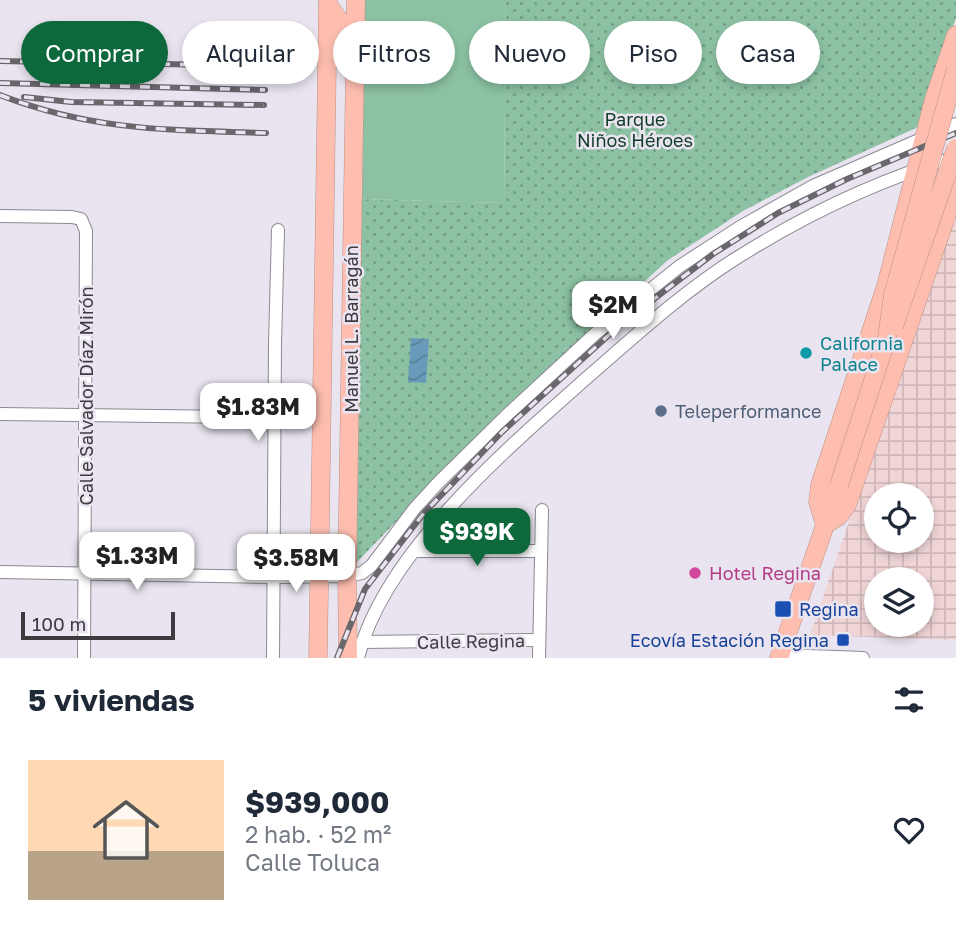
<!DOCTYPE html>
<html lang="es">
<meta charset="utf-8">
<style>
:root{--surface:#fff;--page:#f2f2f3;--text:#1f2937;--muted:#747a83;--line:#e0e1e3;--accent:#0d683b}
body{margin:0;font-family:"Golos Text",sans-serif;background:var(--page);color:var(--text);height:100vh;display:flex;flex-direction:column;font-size:26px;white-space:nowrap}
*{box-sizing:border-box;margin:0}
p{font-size:23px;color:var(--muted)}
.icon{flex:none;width:38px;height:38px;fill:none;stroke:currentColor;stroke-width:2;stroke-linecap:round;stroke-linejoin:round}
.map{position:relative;height:658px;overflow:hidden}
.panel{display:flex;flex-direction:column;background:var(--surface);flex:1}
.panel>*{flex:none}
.top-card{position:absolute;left:21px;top:21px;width:915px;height:63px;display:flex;gap:14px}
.controls{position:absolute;left:864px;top:483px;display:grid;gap:14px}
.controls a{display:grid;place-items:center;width:70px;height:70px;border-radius:50%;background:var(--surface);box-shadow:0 4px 10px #0003;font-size:35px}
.scale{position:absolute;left:21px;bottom:18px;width:154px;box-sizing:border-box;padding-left:7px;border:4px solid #3d3b3f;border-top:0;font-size:19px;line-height:24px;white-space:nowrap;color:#3d3b3f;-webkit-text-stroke:5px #e9e4ef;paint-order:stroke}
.price{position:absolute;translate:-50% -60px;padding:0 16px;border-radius:14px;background:#fff;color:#222;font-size:23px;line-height:46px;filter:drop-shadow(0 2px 4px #0008)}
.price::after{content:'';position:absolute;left:50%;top:42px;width:21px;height:16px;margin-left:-10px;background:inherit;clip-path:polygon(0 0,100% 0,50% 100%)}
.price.on{background:var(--accent);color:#fff}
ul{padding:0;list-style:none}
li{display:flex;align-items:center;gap:21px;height:175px;padding:0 28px}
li+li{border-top:2px solid var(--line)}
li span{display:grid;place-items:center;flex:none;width:196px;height:140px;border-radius:0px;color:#555}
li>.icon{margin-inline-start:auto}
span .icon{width:84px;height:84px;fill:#fffc;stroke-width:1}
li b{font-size:30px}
h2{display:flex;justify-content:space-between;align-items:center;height:84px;padding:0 28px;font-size:30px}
.tag{padding:0 24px;border-radius:32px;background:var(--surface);box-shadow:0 4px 10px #0003;font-size:24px;line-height:63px}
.tag.on{background:var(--accent);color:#fff}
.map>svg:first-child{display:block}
</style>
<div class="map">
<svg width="956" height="658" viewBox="0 0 956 658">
<defs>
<pattern id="industrial-grid" width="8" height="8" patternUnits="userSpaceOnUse" patternTransform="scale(1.75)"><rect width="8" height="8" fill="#f0d5d7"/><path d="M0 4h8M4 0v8" fill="none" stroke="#cfb8ba"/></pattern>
<pattern id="park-dots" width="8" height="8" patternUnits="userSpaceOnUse" patternTransform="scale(1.75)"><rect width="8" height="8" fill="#8cc2a3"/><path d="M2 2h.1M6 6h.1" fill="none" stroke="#749f86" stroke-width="1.8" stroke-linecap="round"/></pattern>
<pattern id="water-waves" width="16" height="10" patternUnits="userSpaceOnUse" patternTransform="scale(1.75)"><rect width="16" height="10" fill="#689bba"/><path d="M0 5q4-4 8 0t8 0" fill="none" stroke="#578099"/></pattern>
</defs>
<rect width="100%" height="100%" fill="#e9e4ef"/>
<!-- industrial -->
<path fill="url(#industrial-grid)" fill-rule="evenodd" d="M956 210V640L810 635ZM877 495H922V541H877ZM877 579H922V625H877Z"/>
<!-- grass -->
<path fill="#8cc2a3" d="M362 0H506L504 203 360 199Z"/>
<!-- park -->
<path fill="url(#park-dots)" d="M506 0H956V18L918 127 808 177 743 211 668 260 504 410 356 563 360 199 504 203Z"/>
<!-- water -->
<path fill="url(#water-waves)" d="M411 338 429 339 426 383 408 382Z"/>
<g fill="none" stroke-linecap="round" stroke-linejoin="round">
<!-- minor casing -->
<g stroke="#8d8993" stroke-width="14">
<g id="minor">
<path d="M0 216 72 217 81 219 86 231 84 658"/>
<path d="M0 414 321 418"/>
<path d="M414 551H541"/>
<path d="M0 572 274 577 347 576 362 573 372 565 415 508 438 483 506 416 596 333 680 266 740 227 813 186 956 124"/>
<path d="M362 642 539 640"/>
<path d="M780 655 863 658"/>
<path d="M273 658 275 344 278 230"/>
<path d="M358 658C383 553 511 445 590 375 636 335 683 292 735 259 803 216 878 180 956 157"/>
<path d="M539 658 542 510"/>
</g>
</g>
<!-- highway casing -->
<g stroke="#ba9088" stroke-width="19">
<g id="highway">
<path d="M328 5 343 25 344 52"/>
<path d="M956 35 934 99 886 286 820 485 818 502 825 525 839 516 847 505 956 188"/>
<path d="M318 658 328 0"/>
<path d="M348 658 347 576 356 0"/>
<path d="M779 658 839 485"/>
</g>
</g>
<!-- minor -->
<use href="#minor" stroke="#fff" stroke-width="12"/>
<!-- highway -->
<use href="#highway" stroke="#fdbeb0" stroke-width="18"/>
<!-- rail casing -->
<g stroke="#69666c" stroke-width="6">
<g id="rail">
<path d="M0 61 265 66"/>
<path d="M0 83 265 90"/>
<path d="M0 95C93 131 168 130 266 133"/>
<path d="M24 97 71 102 264 105"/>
<path d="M337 658 365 589 424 513 502 432 621 324 713 254 778 213 847 179 956 133"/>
</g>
</g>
<!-- rail -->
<use href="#rail" stroke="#e9e4ef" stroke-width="3.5" stroke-dasharray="10" stroke-linecap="butt"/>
<!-- highway-bridge casing -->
<g stroke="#ba9088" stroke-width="19" stroke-linecap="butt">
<g id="highway-bridge">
<path d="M894 326 956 148"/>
<path d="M839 485 887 338 893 295 956 69"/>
</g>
</g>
<!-- highway-bridge -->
<use href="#highway-bridge" stroke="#fdbeb0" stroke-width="18"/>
</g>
<!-- markers -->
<circle fill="#0f9aa8" stroke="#e9e4ef" stroke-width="2.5" cx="806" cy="353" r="7"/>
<circle fill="#5c6f8a" stroke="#e9e4ef" stroke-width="2.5" cx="661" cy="411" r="7"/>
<circle fill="#d1479c" stroke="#e9e4ef" stroke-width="2.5" cx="695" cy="573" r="7"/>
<g fill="#1a4fb4" stroke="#e9e4ef" stroke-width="2.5">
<rect x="774" y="600" width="18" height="18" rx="3.5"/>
<rect x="836" y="633" width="14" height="14" rx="3.5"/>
</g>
<g text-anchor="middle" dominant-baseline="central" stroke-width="5" stroke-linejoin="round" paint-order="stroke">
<!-- park labels -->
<g font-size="18" fill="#0f3c27" stroke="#e9e4ef">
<text x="635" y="119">Parque<tspan x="635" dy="21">Niños Héroes</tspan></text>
</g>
<!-- street labels -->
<g font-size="18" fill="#3d3b3f" stroke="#e9e4ef">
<text transform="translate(351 329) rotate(-90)">Manuel L. Barragán</text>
<text transform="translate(86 396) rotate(-90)">Calle Salvador Díaz Mirón</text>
<text transform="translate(471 641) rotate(-1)">Calle Regina</text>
</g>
<!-- culture labels -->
<g font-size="18" fill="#0d838f" stroke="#e9e4ef" text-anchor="start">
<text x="820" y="343">California<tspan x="820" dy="21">Palace</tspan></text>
</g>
<!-- service labels -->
<g font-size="18" fill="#4e5e75" stroke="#e9e4ef" text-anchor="start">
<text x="675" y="411">Teleperformance</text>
</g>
<!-- hotel labels -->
<g font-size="18" fill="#b23c85" stroke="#e9e4ef" text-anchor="start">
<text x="709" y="573">Hotel Regina</text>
</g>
<!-- transit labels -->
<g font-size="18" fill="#164399" stroke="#e9e4ef" text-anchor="start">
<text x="799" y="609">Regina</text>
<text x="829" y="640" text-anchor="end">Ecovía Estación Regina</text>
</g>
</g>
</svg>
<div class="controls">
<a><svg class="icon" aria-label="locate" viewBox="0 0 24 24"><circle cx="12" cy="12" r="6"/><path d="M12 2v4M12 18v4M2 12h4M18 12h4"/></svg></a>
<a><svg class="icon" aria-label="layers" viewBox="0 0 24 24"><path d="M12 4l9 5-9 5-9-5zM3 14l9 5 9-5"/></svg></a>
</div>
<div class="scale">100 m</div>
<b class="price" style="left:613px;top:341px">$2M</b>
<b class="price" style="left:258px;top:443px">$1.83M</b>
<b class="price on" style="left:477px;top:568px">$939K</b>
<b class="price" style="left:137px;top:592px">$1.33M</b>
<b class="price" style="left:296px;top:594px">$3.58M</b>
<div class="top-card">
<a class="tag on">Comprar</a>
<a class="tag">Alquilar</a>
<a class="tag">Filtros</a>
<a class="tag">Nuevo</a>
<a class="tag">Piso</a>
<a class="tag">Casa</a>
</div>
</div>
<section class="panel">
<h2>5 viviendas<svg class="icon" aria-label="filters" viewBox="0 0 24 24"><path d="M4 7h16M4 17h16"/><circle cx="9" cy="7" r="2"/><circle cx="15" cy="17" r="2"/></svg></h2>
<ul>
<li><span style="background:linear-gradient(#ffd9b3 65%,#b9a48a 0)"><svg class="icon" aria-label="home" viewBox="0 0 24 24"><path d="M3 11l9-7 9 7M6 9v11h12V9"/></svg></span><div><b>$939,000</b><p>2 hab. · 52 m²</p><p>Calle Toluca</p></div><svg class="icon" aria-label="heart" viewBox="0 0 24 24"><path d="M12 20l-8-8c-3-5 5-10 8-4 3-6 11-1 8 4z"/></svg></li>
</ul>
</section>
